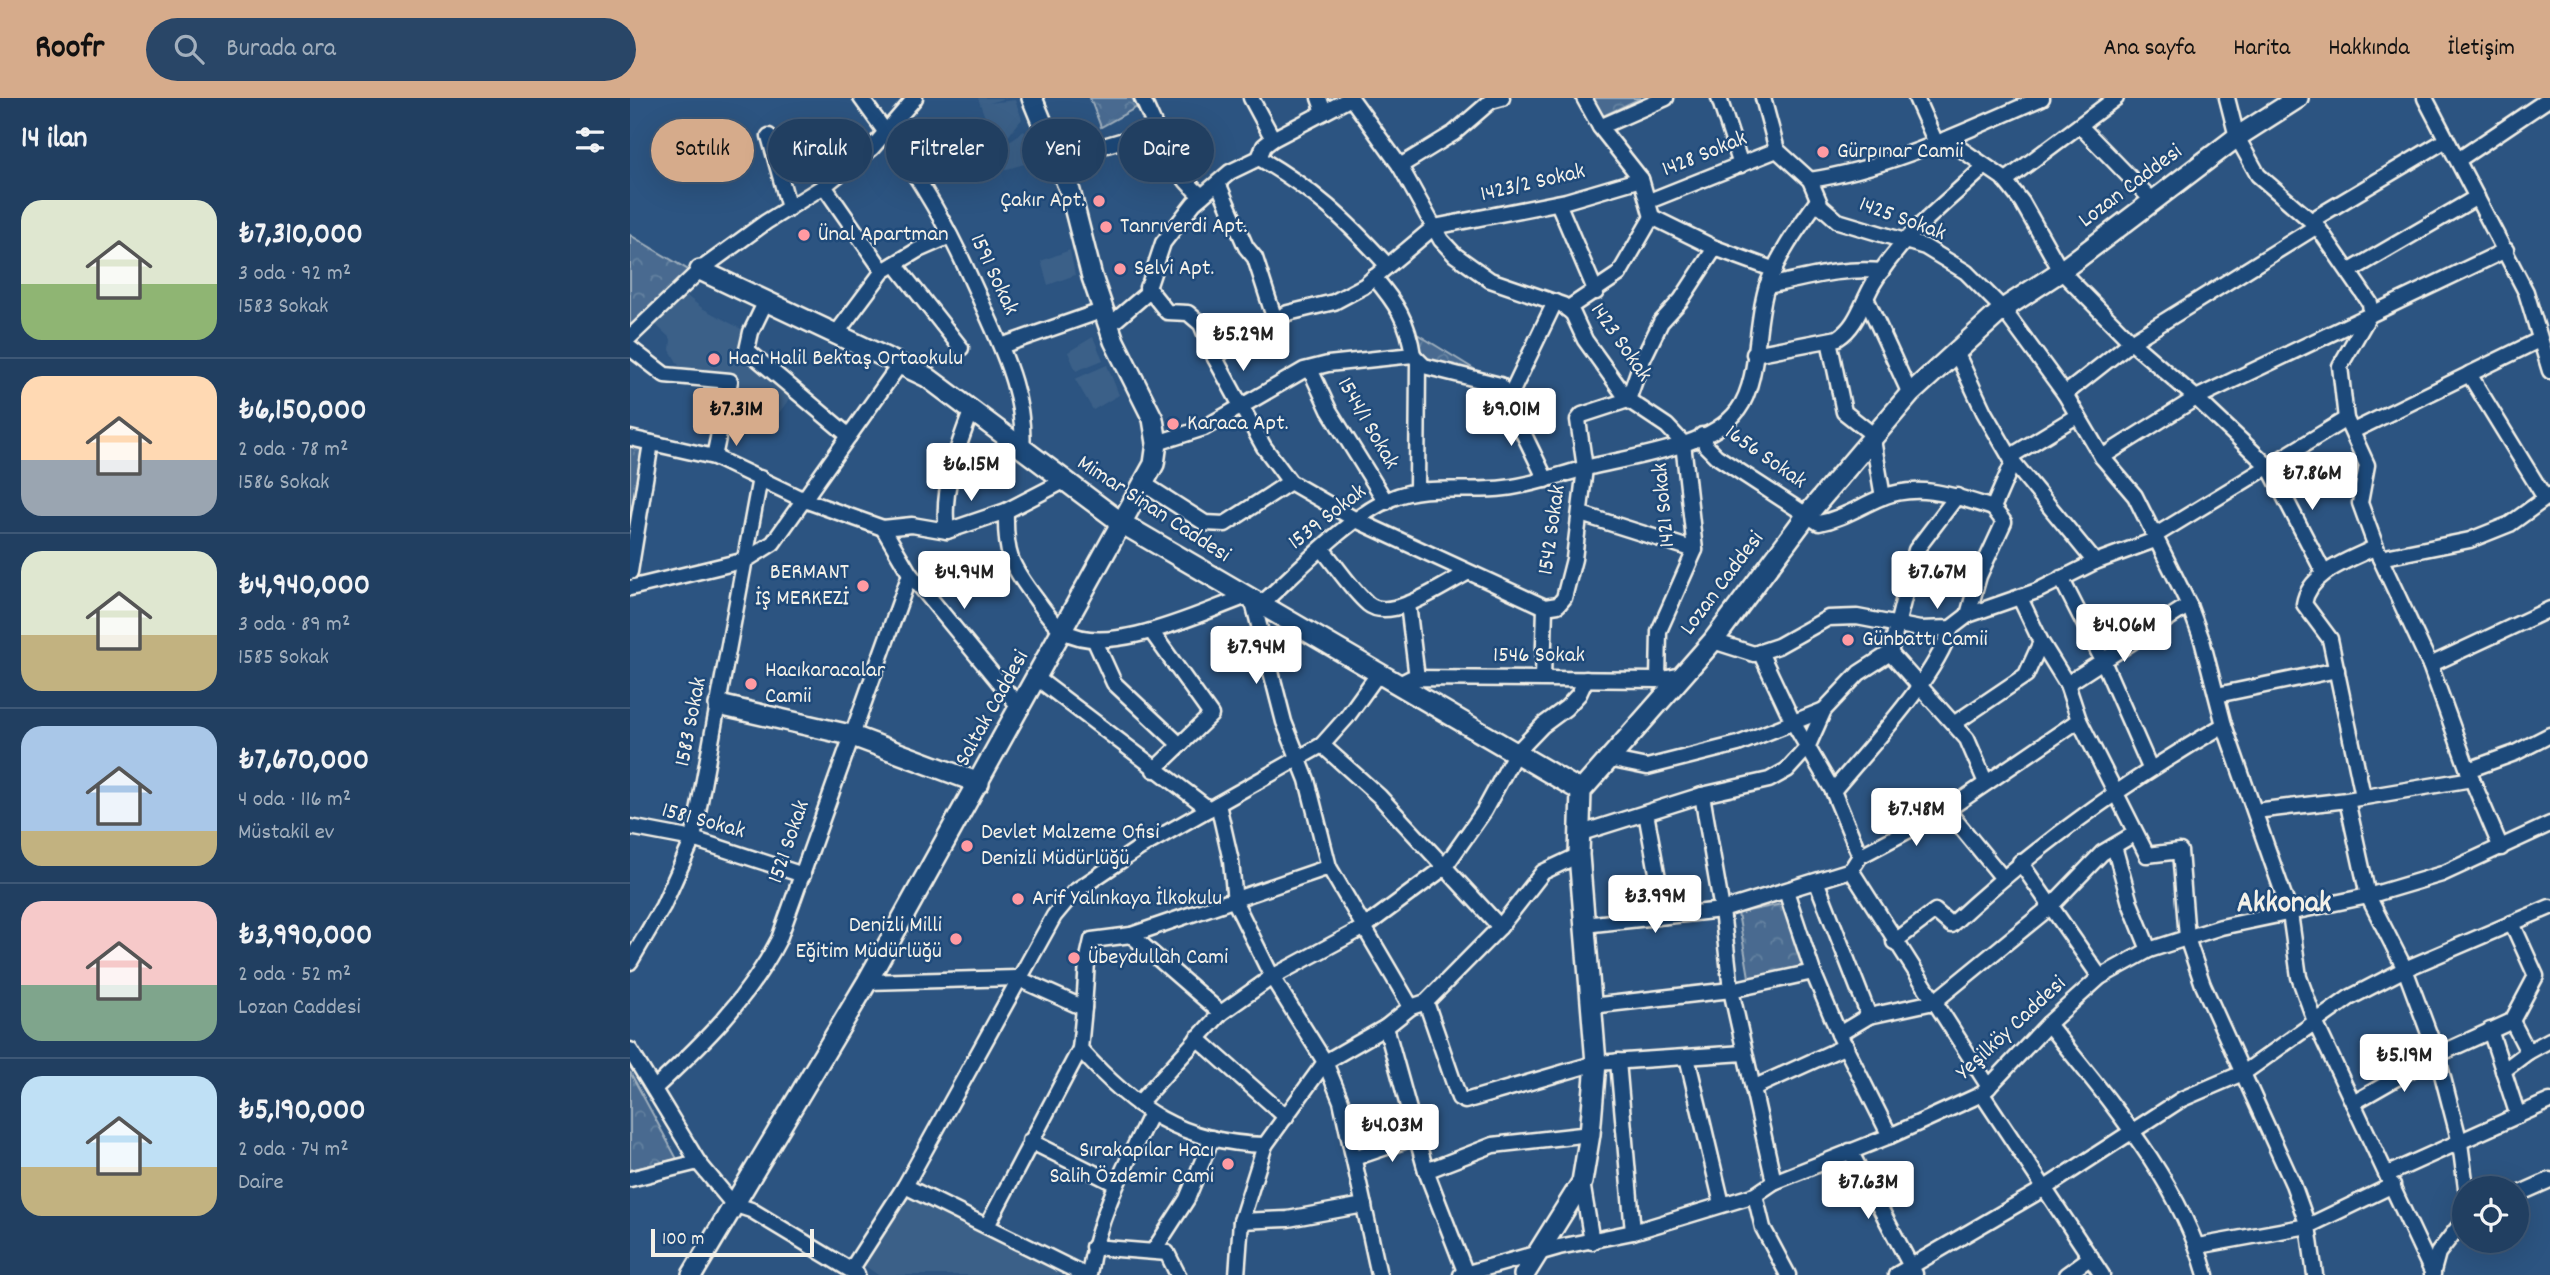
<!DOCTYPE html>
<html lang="tr">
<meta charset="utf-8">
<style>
:root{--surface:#213f61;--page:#294667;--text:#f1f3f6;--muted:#a2afbd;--line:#3e5876;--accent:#d6ab8b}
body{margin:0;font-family:Dekko,sans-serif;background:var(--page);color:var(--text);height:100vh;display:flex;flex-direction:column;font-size:26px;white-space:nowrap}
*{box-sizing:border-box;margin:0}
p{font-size:23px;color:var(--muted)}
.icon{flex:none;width:38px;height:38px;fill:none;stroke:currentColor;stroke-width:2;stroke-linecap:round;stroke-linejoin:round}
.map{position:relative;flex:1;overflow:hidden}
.sheet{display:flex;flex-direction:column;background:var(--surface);width:630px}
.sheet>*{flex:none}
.guide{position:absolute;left:21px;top:21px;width:665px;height:63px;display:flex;gap:14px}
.controls{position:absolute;left:1822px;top:1078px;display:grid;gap:14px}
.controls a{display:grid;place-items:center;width:77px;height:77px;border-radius:50%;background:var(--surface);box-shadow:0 7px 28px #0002,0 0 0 2px var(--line);font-size:35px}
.scale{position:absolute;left:21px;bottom:18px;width:163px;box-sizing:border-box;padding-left:7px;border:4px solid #f4f1e8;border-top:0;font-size:19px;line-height:24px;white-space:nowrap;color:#f4f1e8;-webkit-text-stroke:5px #1f4a7a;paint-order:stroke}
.price{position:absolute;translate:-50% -60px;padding:0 16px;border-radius:7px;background:#fff;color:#222;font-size:23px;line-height:46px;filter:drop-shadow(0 2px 4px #0008)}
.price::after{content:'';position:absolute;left:50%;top:42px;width:21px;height:16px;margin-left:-10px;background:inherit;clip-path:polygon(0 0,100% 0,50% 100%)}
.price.current{background:var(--accent);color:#111}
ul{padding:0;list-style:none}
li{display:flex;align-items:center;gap:21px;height:175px;padding:0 21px}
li+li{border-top:2px solid var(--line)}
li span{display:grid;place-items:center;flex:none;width:196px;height:140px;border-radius:21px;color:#555}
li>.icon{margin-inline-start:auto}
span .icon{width:84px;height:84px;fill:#fffc;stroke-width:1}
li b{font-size:30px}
h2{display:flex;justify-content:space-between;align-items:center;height:84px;padding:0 21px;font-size:30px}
.chip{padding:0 24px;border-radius:32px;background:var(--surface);box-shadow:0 7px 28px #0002,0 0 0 2px var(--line);font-size:24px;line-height:63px}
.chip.current{background:var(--accent);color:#111}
header{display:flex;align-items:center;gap:42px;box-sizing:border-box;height:98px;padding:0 35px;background:var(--accent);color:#111}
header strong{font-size:33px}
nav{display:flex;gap:38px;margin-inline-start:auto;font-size:24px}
.search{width:490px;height:63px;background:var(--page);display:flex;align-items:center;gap:18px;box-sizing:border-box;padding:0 24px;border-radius:38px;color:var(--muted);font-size:26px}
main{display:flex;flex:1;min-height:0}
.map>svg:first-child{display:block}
</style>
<header>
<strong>Roofr</strong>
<div class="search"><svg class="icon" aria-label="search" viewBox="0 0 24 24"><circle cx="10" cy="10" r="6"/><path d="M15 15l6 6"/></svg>Burada ara</div>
<nav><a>Ana sayfa</a><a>Harita</a><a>Hakkında</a><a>İletişim</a></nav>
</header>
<main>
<section class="sheet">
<h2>14 ilan<svg class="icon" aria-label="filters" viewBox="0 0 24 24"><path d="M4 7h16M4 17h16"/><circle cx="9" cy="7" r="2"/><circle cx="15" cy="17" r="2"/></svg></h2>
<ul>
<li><span style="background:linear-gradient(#dfe7d0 60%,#8fb573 0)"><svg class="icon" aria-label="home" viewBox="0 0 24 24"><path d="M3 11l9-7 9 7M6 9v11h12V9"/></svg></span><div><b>₺7,310,000</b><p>3 oda · 92 m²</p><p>1583 Sokak</p></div></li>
<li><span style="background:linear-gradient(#ffd9b3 60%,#9aa5b1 0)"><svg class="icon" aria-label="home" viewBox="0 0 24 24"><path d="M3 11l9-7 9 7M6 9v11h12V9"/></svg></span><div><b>₺6,150,000</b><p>2 oda · 78 m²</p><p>1586 Sokak</p></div></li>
<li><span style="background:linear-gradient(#dfe7d0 60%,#c2b280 0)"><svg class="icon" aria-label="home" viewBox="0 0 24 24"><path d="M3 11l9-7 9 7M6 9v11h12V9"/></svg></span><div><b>₺4,940,000</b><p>3 oda · 89 m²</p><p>1585 Sokak</p></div></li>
<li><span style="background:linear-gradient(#a9c7e8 75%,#c2b280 0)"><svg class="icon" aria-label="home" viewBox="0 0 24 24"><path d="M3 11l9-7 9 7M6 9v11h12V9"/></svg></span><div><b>₺7,670,000</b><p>4 oda · 116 m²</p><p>Müstakil ev</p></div></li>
<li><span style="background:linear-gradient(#f6c9c9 60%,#7fa58c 0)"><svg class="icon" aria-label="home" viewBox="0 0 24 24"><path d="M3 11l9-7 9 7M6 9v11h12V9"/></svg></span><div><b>₺3,990,000</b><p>2 oda · 52 m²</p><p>Lozan Caddesi</p></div></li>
<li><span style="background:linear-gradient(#bfe0f5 65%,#c2b280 0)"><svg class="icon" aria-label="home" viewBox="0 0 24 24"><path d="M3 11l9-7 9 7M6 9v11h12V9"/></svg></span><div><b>₺5,190,000</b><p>2 oda · 74 m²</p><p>Daire</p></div></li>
</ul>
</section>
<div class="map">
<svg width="1920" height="1177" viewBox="0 0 1920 1177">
<defs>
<pattern id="park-crowns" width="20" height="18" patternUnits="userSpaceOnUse" patternTransform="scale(1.75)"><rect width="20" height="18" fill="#496b90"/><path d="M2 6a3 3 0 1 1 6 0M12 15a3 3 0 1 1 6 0" fill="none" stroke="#6481a0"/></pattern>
</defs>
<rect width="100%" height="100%" fill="#2c5481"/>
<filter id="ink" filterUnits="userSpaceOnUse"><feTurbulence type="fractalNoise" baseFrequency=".0143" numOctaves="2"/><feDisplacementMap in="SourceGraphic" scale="14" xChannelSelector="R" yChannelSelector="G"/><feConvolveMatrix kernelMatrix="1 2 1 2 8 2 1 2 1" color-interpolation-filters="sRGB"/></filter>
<g filter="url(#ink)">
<!-- built -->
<g fill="#3b6088">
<path d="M348 0H377L359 5 385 2 392 21 368 51 394 33 415 60 374 72Z"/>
<path d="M440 152 445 177 418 187 411 163Z"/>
<path d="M53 195 72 210 117 234 114 254 163 296 148 316 124 323 101 317 95 310 101 282 63 278 49 268 40 252 41 241 25 226Z"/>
<path d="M463 239 473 262 446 273 438 254Z"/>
<path d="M477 267 489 297 463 312 445 281Z"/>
<path d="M276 1097 434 1173 435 1177H248L234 1167Z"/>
</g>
<!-- park -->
<g fill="url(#park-crowns)" stroke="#9eaebc" stroke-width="2">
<path d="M460 0H502L507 9 471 29Z"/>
<path d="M955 0H1011L971 19Z"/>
<path d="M0 137 60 173 0 234Z"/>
<path d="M779 231 870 287 794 268Z"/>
<path d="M0 345 16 348 0 436Z"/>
<path d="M1157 805 1181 871 1120 885 1108 815Z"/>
<path d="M0 974 47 1061 0 1072Z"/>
</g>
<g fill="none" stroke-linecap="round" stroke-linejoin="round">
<!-- minor casing -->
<g stroke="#f4f1e8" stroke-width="19">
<g id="minor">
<path d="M231 0C253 31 276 61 295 93 320 133 339 176 358 219 377 261 396 306 392 353"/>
<path d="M512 0C527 31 543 77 572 98"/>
<path d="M621 0 643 41"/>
<path d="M689 0 694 14"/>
<path d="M721 0 770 68 811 142 825 157 860 182 933 207 943 216 955 242 998 302 1037 328 1053 345"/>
<path d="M954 0 970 29 1011 81 1022 119 1085 150 1145 172"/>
<path d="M1089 0 1111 67"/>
<path d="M1133 0 1147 52 1180 82 1191 108 1208 123 1295 149 1336 174 1373 211 1435 296 1472 359 1505 398 1559 507 1572 542 1594 627 1660 815 1669 879 1686 926 1803 1176"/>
<path d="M1286 0 1306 45"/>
<path d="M1597 0 1607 39 1628 77 1687 128 1740 205 1741 214 1710 268 1716 321 1737 367 1730 405 1750 460 1800 567 1838 672 1871 750"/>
<path d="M1795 0 1896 194 1920 273"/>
<path d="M970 29 1036 0"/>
<path d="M1451 29 1523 103"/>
<path d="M139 38 159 110"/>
<path d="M1316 41 1373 80 1392 104 1431 173 1501 244 1566 300 1639 369 1694 475"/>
<path d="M629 60C685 93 714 120 757 167"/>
<path d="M429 61 528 32"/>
<path d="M1828 62 1920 0"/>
<path d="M770 68 824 35 861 3 872 0"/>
<path d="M1180 82C1261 70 1337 32 1412 0"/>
<path d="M1375 83 1486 0"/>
<path d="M588 85 616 149 625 160 645 222"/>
<path d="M194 88 253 173"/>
<path d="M1019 103 1147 52"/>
<path d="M928 105 966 194"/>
<path d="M1682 122 1816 42"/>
<path d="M265 166 331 250"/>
<path d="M1720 173 1847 99"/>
<path d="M744 179C766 205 778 223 783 257"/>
<path d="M1137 188C1177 180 1211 169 1252 173"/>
<path d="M517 189 537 214 558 215 571 226 585 260 611 308 634 349 660 384 726 422 915 509 928 507 934 500 944 461 955 370 948 322 952 317 998 302 1011 265 1031 224 1051 202 1085 150"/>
<path d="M1236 200 1280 296"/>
<path d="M136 203 121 234 117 252 219 338"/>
<path d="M937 211 989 176 1022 119"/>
<path d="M480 227 516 196 533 145 564 105 600 74 629 60 634 48 643 41 721 0"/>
<path d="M206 236 253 173 288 152 320 138"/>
<path d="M0 239 70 172 136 124 194 88 242 50 285 0"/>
<path d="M1199 242 1214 314 1242 336 1253 399"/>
<path d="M371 248 474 212"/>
<path d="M0 250 35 277 100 283 84 359"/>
<path d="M1124 256 1208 240C1227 228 1232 205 1243 186 1272 137 1313 108 1354 69"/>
<path d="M1327 256 1354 314 1383 364 1465 464"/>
<path d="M783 257 794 268 870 287 916 382"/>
<path d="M585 260 609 240 658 215 704 204 734 188 804 129 936 103 1011 81"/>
<path d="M680 271 699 312 756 404"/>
<path d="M1839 276 1915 400"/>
<path d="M1435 296 1501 244 1687 128"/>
<path d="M878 302 925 204"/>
<path d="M1723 333 1909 242"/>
<path d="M1072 337 1076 348 1086 358 1189 425C1211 421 1229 409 1250 400 1290 384 1325 398 1363 410"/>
<path d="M0 340 84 359 174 402 253 430 282 427 317 433 376 413 434 383"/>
<path d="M527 345 574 330 674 272 698 266 783 257"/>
<path d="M1381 358 1445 319"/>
<path d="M1472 359 1566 300 1876 152"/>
<path d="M514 386 575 425 595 426 660 384"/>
<path d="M787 392 788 263"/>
<path d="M376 413C375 456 380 467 406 501 413 511 424 527 434 533 478 560 570 515 615 499"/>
<path d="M951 416 1065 452"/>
<path d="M253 430 280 476 391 611"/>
<path d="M317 433C311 393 327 351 341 314"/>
<path d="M1526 437 1716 321"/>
<path d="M693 452C707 469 721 491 738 506 761 525 815 486 837 475"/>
<path d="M1750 460 1840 442 1880 426 1920 397"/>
<path d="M0 474 21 345"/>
<path d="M1431 480 1473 563 1520 670"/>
<path d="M0 490 116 462 143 445 270 266"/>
<path d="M1390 500 1411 544 1437 586 1449 622 1517 757 1550 753 1557 840 1573 887 1663 1086 1678 1128 1685 1177"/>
<path d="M623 504 654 624 677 682 699 769 781 909"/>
<path d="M778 506 787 580"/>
<path d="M629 508C666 475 716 421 760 401 796 385 837 395 875 390 902 387 926 378 952 371 996 359 1080 351 1108 312 1130 283 1125 223 1137 188 1148 157 1169 129 1188 102"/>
<path d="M1338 517 1349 478 1374 424 1363 410 1383 364"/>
<path d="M521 533 581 617 524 672"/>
<path d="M465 543 484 585 550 647"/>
<path d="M1083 543 1124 556 1148 548 1198 520 1227 519 1290 531 1321 530 1338 517 1407 493 1465 464 1525 442"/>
<path d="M1130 554 1163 624 1203 693 1230 758"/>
<path d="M1260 555 1337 641 1356 685"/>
<path d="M1800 567 1920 511"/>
<path d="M913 580 915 509"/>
<path d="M408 581 579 711"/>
<path d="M1028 582 1029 533 1065 452 1053 345"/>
<path d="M1437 586 1559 507"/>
<path d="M767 587 781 580 1028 582 1052 577"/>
<path d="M1587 597 1707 572"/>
<path d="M1325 625 1396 577 1411 544"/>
<path d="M692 647 749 698 870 829"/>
<path d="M978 661 1017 669 1108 646 1194 612"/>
<path d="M1838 672 1885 655 1920 637"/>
<path d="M1203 693C1240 648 1303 584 1321 530"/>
<path d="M1072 697 1092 812 1101 892 1144 1084"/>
<path d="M1733 698 1700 541 1674 506C1679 474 1720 462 1746 449"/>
<path d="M1717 702 1738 798 1775 871 1807 957 1830 1045 1836 1090"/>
<path d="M588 706 601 763 605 804 642 879 695 964 711 1003 749 1177"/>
<path d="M1317 712 1372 779"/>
<path d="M1625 713 1717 702 1842 681"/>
<path d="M1016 715 1035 818"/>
<path d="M0 729 63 741 173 777"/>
<path d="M948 736 1072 697 1139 682 1157 672 1177 650 1194 612 1229 575 1260 555 1286 452 1327 398"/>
<path d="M1484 748 1500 805 1519 852"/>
<path d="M1390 764 1470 879"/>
<path d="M1221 772 1359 989"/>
<path d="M1187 785 1239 918"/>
<path d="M1156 793 1183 874 1209 936 1260 1038"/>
<path d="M954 827 1092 812 1221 772 1230 758 1317 712 1449 622"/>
<path d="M501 837 591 915"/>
<path d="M1264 844 1305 813 1321 827C1404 749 1495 684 1594 627"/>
<path d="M0 864 33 808 63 741 130 380"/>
<path d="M237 884 387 880 454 910 450 951C503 1011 552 1045 635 1047"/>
<path d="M796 904 829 1000 835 1003 966 965 1114 955"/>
<path d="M961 908 1101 892 1183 874"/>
<path d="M454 910 457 864 462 842 501 837 699 769"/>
<path d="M1882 923 1906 878 1882 825"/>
<path d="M1418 926C1479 1003 1549 1081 1576 1177"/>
<path d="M756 929 796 1073 836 1176"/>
<path d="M1860 932 1888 1018"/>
<path d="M1209 936 1239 918 1304 904 1420 809 1472 755 1504 736"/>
<path d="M567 940 656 1019"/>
<path d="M0 952 68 1064 103 1106 121 1112 227 1176"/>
<path d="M1057 959 1092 1106"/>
<path d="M988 963 1003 1134"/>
<path d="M1873 973 1898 954"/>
<path d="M1123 990 1216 948"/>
<path d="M24 991C73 945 118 902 149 841L280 476"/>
<path d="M1352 996 1472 1177"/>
<path d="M1723 1005 1807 957 1882 923 1898 954 1920 942"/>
<path d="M508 1006 591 915 642 879 733 830 814 770 854 713 885 656 913 627 936 610 949 596 956 581"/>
<path d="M400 1043 486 1086"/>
<path d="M1220 1053 1285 1176"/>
<path d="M724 1060 789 1038"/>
<path d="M796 1073 863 1047 960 1036"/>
<path d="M1758 1076 1920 1003"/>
<path d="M0 1081 68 1064"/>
<path d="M952 1084 962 1144"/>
<path d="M275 1088 455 1177"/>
<path d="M1125 1097 1133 1130 1158 1177"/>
<path d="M1886 1097 1920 1082"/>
<path d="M611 1123 658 1121 734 1107"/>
<path d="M357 1128 450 951"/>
<path d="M1568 1148 1678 1128 1763 1087"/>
<path d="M463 1149 537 1155 548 1177"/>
<path d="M524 1152 557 1101 582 1040"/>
<path d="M221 1172 275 1088 424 818 444 794 508 751 692 647 717 619 748 576"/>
<path d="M459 1177C467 1120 495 1068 520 1017"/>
<path d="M607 1177 611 1123 635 1047 695 964 756 929 781 909 796 904 870 829 913 774 949 757"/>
<path d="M831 1177 929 1149 1003 1134 1125 1097 1144 1084 1260 1038 1352 996 1418 926 1470 879 1519 852 1591 829 1738 798 1812 776 1920 726"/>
<path d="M1266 1177 1415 1090 1552 1001 1615 974 1719 900 1775 871 1920 809"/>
<path d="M1436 1177 1461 1159"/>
<path d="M1802 1177 1808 1155 1834 1122"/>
</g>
</g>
<!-- major casing -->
<g stroke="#f4f1e8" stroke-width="24">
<g id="major">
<path d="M70 172 297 279 493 426 951 693"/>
<path d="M89 607 220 637 349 685"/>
<path d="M62 1177 237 884 524 366 527 345 523 321 484 243 462 179 440 93 402 0"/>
<path d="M894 1177 952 1084 960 1036 966 965 949 757 951 693 1083 543 1177 417 1280 296 1373 211 1431 173 1607 39 1668 0"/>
</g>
</g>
<!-- minor -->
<use href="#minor" stroke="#1f4a7a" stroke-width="14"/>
<!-- major -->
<use href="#major" stroke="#1f4a7a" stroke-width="19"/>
</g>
</g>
<!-- markers -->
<g fill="#ff9aa2" stroke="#1f4a7a" stroke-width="2.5">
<circle cx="1193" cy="54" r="7"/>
<circle cx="469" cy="103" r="7"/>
<circle cx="476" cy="129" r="7"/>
<circle cx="174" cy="137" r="7"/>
<circle cx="490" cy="171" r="7"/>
<circle cx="84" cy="261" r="7"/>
<circle cx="543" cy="326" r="7"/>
<circle cx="233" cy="488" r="7"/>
<circle cx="1218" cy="542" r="7"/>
<circle cx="121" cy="586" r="7"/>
<circle cx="337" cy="748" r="7"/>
<circle cx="388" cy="801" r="7"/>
<circle cx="326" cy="841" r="7"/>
<circle cx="444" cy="860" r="7"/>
<circle cx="598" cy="1066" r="7"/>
</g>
<g text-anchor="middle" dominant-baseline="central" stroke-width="5" stroke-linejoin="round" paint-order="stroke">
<!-- poi labels -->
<g font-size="23" fill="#f4f1e8" stroke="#1f4a7a" text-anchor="start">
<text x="1207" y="54">Gürpınar Camii</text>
<text x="455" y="103" text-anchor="end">Çakır Apt.</text>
<text x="490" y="129">Tanrıverdi Apt.</text>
<text x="188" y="137">Ünal Apartman</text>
<text x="504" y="171">Selvi Apt.</text>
<text x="98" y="261">Hacı Halil Bektaş Ortaokulu</text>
<text x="557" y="326">Karaca Apt.</text>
<text x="219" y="475" text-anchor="end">BERMANT<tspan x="219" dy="26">İŞ MERKEZİ</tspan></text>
<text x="1232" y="542">Günbattı Camii</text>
<text x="135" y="573">Hacıkaracalar<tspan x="135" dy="26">Camii</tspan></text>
<text x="351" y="735">Devlet Malzeme Ofisi<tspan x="351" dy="26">Denizli Müdürlüğü</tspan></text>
<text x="402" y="801">Arif Yalınkaya İlkokulu</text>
<text x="312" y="828" text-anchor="end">Denizli Milli<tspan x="312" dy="26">Eğitim Müdürlüğü</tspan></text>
<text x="458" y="860">Übeydullah Cami</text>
<text x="584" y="1053" text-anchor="end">Sırakapılar Hacı<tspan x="584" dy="26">Salih Özdemir Cami</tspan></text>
</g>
<!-- street labels -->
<g font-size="23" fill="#f4f1e8" stroke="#1f4a7a">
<text transform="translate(1075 57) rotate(-22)">1428 Sokak</text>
<text transform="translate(903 86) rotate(-13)">1423/2 Sokak</text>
<text transform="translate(1501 89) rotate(-37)">Lozan Caddesi</text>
<text transform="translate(1272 122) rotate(20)">1425 Sokak</text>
<text transform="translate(363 177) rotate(65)">1591 Sokak</text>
<text transform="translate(990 245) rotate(55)">1423 Sokak</text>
<text transform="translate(737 326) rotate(60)">1544/1 Sokak</text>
<text transform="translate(1135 360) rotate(35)">1656 Sokak</text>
<text transform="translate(1035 407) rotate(-95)">1421 Sokak</text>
<text transform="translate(523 412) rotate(33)">Mimar Sinan Caddesi</text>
<text transform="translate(698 420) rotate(-38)">1539 Sokak</text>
<text transform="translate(923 432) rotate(-82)">1542 Sokak</text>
<text transform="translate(1093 486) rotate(-53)">Lozan Caddesi</text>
<text x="909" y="558">1546 Sokak</text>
<text transform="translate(363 611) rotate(-61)">Saltak Caddesi</text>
<text transform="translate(62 624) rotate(-79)">1583 Sokak</text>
<text transform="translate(73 724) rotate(15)">1581 Sokak</text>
<text transform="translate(160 744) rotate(-71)">1521 Sokak</text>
<text transform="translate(1382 931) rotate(-43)">Yeşilköy Caddesi</text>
</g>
<!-- district labels -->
<g font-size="30" font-weight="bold" fill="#f4f1e8" stroke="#1f4a7a">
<text x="1654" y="807">Akkonak</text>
</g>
</g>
</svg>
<div class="controls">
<a><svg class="icon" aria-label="locate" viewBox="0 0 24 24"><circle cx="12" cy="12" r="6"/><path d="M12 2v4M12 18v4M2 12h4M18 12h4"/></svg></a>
</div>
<div class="scale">100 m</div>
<b class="price" style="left:613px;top:275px">₺5.29M</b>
<b class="price current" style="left:106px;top:350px">₺7.31M</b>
<b class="price" style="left:881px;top:350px">₺9.01M</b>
<b class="price" style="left:341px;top:405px">₺6.15M</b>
<b class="price" style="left:1682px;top:414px">₺7.86M</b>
<b class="price" style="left:334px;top:513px">₺4.94M</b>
<b class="price" style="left:1307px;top:513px">₺7.67M</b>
<b class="price" style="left:1494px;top:566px">₺4.06M</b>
<b class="price" style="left:626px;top:588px">₺7.94M</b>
<b class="price" style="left:1286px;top:750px">₺7.48M</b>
<b class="price" style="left:1025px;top:837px">₺3.99M</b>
<b class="price" style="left:1774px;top:996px">₺5.19M</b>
<b class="price" style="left:762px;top:1066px">₺4.03M</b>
<b class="price" style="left:1238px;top:1123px">₺7.63M</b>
<div class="guide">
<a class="chip current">Satılık</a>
<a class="chip">Kiralık</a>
<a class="chip">Filtreler</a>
<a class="chip">Yeni</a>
<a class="chip">Daire</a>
</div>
</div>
</main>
